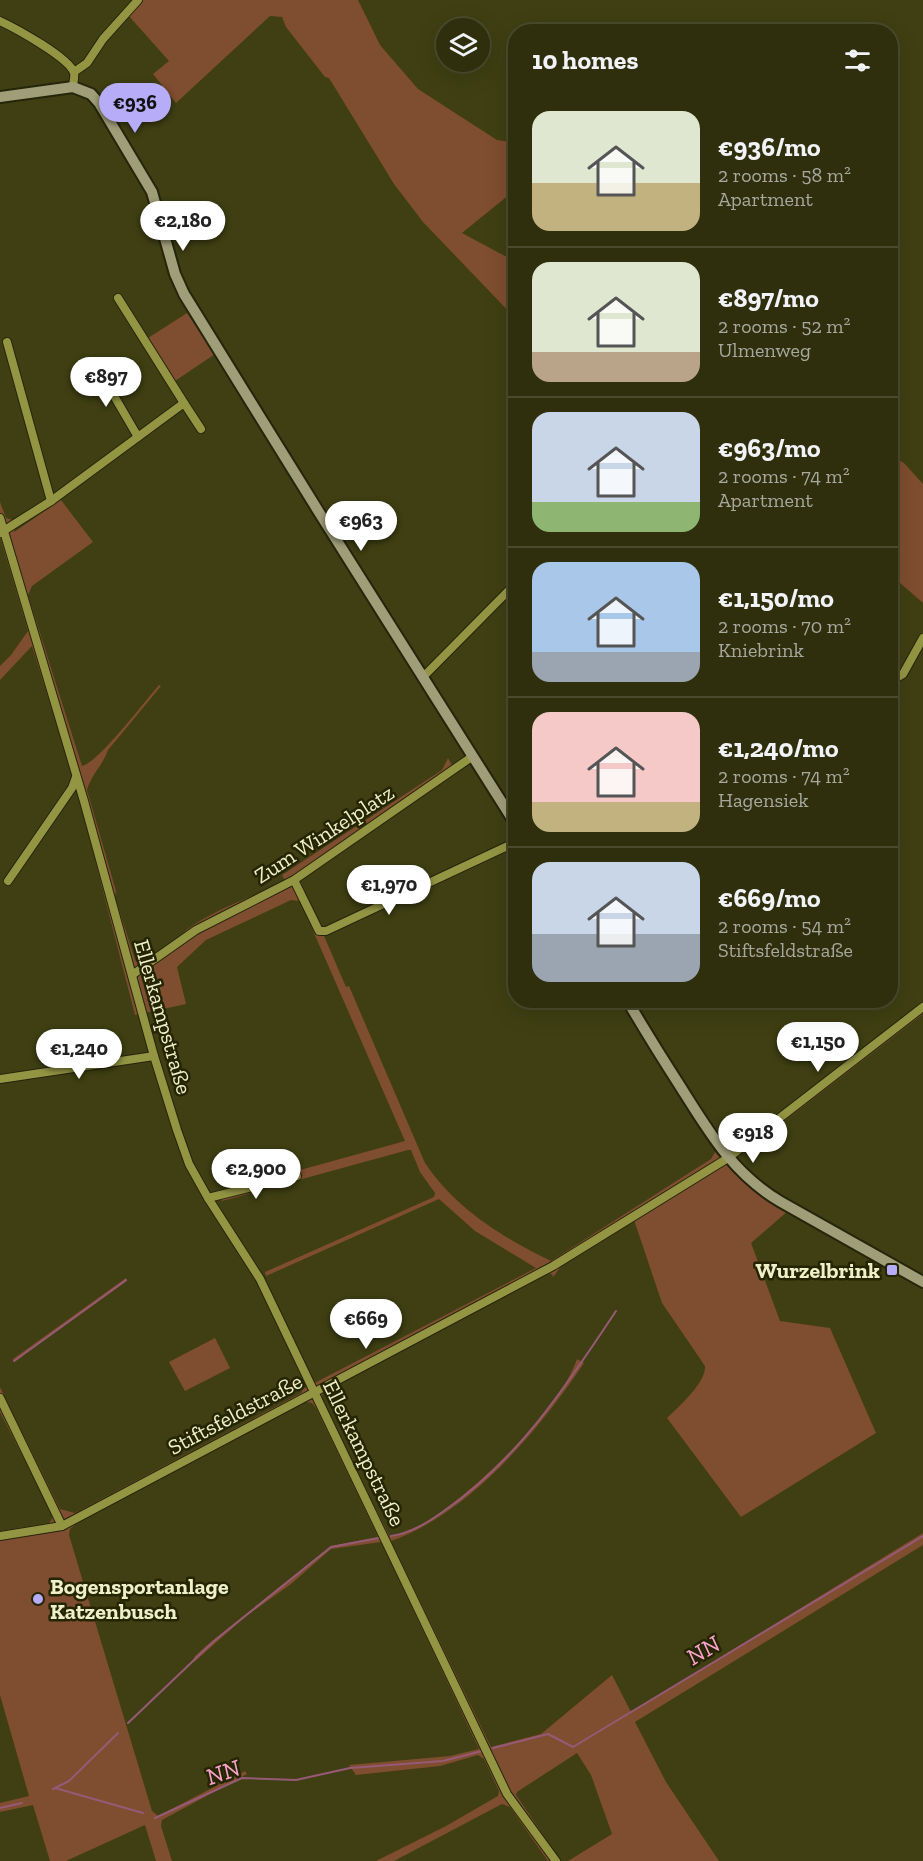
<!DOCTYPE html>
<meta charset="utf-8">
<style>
:root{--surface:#2f2f0e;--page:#373717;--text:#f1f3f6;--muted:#a7a99e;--line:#4a4a2e;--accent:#b6acf8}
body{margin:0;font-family:"Zilla Slab",serif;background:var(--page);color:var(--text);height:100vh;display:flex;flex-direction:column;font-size:22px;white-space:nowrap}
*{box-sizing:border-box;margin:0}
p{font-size:20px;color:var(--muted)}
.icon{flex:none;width:33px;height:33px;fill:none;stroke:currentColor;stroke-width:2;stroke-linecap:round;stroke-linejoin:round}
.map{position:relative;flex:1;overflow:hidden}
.details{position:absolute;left:508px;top:24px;width:390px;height:984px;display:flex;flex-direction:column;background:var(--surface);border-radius:24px;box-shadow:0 6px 24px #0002,0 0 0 2px var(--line)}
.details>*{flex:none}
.controls{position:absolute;left:436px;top:18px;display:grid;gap:12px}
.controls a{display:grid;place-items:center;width:54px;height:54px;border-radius:50%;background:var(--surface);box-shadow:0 6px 24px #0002,0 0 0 2px var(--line);font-size:30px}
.price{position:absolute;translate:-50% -51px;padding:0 14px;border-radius:21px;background:#fff;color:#222;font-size:20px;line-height:39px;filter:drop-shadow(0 2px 3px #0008)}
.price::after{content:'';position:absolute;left:50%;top:36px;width:18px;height:14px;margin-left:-9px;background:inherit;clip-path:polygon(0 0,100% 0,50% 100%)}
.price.current{background:var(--accent);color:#111}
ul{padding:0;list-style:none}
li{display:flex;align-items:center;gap:18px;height:150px;padding:0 24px}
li+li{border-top:2px solid var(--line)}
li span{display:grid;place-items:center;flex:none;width:168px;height:120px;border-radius:18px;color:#555}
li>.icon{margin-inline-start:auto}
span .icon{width:72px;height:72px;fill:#fffc;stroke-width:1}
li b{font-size:26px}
h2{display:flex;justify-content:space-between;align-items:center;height:72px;padding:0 24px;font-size:26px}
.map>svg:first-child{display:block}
</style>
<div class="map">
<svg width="923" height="1861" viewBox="0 0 923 1861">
<rect width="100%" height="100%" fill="#3f3f13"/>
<!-- green -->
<g fill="#7f4d2f">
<path d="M141 0H358L380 45 418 89 497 140 516 143V189L462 233 516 262V319L423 222 394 184 329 78 325 77 286 27 282 17 270 16 176 103 153 74 169 61 128 15Z"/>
<path d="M187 313 215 354 175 381 148 338Z"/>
<path d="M891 456 904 463 923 484V603L891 575Z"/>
<path d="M61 500 93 542 32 586 28 595 82 766C99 762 145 701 159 685L161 686 108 750C103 765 91 775 87 790L116 891 115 897 135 960 138 963C156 963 179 933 195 924 222 907 256 895 285 881L282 875 442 770 448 758 456 773 300 880 346 987 349 986 425 1163C456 1209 502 1237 551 1261L711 1159 715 1152C736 1177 759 1195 788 1211L751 1243 780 1321 830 1328 876 1433 741 1517 667 1418C679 1406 706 1383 705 1366L662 1303 634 1220 562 1265 553 1277 552 1274H548L325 1391 322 1395V1401L390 1537C403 1533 416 1528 428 1521 475 1491 559 1412 577 1359L584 1363C539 1430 470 1513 391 1541L491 1747 541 1734 612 1675 631 1712 923 1533V1545L635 1722 666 1782 719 1861H568L612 1834 591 1775 577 1753 517 1792 516 1795 561 1861H548L510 1807 502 1804 394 1861H376L446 1826 498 1796 499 1791 484 1759 478 1755 440 1766 356 1775 349 1765 450 1756 479 1749 381 1542 331 1549 291 1584 245 1617 194 1662V1657L206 1646 331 1546 378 1537 316 1408 312 1403 306 1402 78 1522 70 1529 69 1535 152 1811 158 1816 245 1771 247 1774 162 1820 161 1826 172 1861H156L145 1825 66 1861H50L33 1805 0 1812V1803L29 1796 0 1695V1531L49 1523 52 1519V1514L0 1412V1387L60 1509 75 1513 301 1393 303 1389 536 1268 475 1231 439 1199 266 1276 265 1272 434 1197 435 1193 420 1172 411 1150H408L222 1201 217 1193 405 1141 300 901 291 900 206 940 177 967 186 1004 135 1015 77 790 32 646 0 680V666L11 655 28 631 0 537V502L6 518 16 521 14 532Z"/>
<path d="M923 1002V1014L743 1153 735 1145H738Z"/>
<path d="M126 1278 127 1281 14 1362 13 1359Z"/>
<path d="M215 1338 230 1368 185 1391 169 1362Z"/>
</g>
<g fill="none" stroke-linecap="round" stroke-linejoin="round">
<!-- stream -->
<g stroke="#965a77" stroke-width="2">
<path d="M14 1361 126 1280"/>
<path d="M391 1536C411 1533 427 1523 444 1511 518 1460 567 1385 616 1311"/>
<path d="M128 1723 214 1641 331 1547 379 1538"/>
<path d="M493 1748 548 1734 573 1747 923 1536"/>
<path d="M55 1788 143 1813"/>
<path d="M53 1789 69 1781 118 1733"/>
<path d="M0 1808 22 1803"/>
<path d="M155 1818 242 1778 296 1780 350 1768 443 1761 482 1751"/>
</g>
<!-- minor casing -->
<g stroke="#25250b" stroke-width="10">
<g id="minor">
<path d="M0 21C15 28 70 58 74 73 75 77 73 83 73 87"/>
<path d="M74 72 87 63 103 39 138 0"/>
<path d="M118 298 184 403"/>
<path d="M7 342 51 501"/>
<path d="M96 365 138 437"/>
<path d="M0 518 84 801 154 1056 177 1130 189 1164 208 1198 260 1279 507 1794 556 1861"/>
<path d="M0 533 51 501 184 403 201 429"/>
<path d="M423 677 516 583"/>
<path d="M891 681 903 674 923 638"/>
<path d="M294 880 319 931H326L516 842"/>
<path d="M8 881 72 788 76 777"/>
<path d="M132 975 196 930 294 880 473 756"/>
<path d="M0 1079 154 1056"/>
<path d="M208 1198 297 1176"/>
<path d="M0 1398 62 1526"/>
<path d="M0 1536 62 1526 553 1266 728 1158 923 1007"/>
</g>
</g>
<!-- secondary casing -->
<g stroke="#25250b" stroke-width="14">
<g id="secondary">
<path d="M0 97 73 87 91 94 99 103 152 192 175 274 184 294 317 509 516 825"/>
<path d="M627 1000C644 1029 662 1058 680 1086 709 1132 733 1174 781 1202L923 1282"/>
</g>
</g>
<!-- minor -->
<use href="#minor" stroke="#949543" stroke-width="8"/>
<!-- secondary -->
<use href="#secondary" stroke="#a09e79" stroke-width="10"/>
</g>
<!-- markers -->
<g fill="#b6acf8" stroke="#252503" stroke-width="2">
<rect x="886" y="1264" width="12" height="12" rx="3"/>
<circle cx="38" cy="1599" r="6"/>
</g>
<g text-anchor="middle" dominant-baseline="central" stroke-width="5" stroke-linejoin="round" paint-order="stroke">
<!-- street labels -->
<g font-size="22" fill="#eef0c8" stroke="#252503">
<text transform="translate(324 834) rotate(-33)">Zum Winkelplatz</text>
<text transform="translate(163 1017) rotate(74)">Ellerkampstraße</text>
<text transform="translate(235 1414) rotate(-28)">Stiftsfeldstraße</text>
<text transform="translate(364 1453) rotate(64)">Ellerkampstraße</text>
</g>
<!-- poi labels -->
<g font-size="22" font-weight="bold" fill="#eef0c8" stroke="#252503" text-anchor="end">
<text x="880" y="1270">Wurzelbrink</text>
<text x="50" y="1586" text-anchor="start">Bogensportanlage<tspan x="50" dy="25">Katzenbusch</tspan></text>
</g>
<!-- water labels -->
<g font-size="24" font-style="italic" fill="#fca3cd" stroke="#252503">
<text transform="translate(703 1650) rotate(-31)">NN</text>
<text transform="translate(223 1772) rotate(-19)">NN</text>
</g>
</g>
</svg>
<div class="controls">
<a><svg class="icon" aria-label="layers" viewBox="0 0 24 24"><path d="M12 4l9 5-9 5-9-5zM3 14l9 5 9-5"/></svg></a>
</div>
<b class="price current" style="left:135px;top:134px">€936</b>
<b class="price" style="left:183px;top:252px">€2,180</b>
<b class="price" style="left:106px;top:408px">€897</b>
<b class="price" style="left:361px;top:552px">€963</b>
<b class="price" style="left:389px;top:916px">€1,970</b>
<b class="price" style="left:818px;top:1073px">€1,150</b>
<b class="price" style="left:79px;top:1080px">€1,240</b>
<b class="price" style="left:753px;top:1164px">€918</b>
<b class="price" style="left:256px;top:1200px">€2,900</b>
<b class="price" style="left:366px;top:1350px">€669</b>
<section class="details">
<h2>10 homes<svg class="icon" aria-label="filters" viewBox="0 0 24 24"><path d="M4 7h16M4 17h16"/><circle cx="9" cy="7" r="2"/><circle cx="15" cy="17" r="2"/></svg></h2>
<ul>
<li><span style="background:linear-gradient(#dfe7d0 60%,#c2b280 0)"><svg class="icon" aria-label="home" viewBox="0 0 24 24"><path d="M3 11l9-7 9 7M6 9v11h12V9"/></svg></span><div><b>€936/mo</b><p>2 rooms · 58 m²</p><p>Apartment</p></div></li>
<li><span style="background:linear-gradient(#dfe7d0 75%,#b9a48a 0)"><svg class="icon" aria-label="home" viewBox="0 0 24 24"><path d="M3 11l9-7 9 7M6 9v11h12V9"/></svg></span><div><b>€897/mo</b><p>2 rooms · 52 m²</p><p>Ulmenweg</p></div></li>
<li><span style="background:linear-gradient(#c9d6e8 75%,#8fb573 0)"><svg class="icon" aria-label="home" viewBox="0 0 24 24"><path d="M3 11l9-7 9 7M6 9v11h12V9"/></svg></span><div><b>€963/mo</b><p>2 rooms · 74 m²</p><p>Apartment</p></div></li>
<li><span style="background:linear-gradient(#a9c7e8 75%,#9aa5b1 0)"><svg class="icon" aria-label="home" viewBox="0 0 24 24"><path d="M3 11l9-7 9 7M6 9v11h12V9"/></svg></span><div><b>€1,150/mo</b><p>2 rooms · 70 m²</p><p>Kniebrink</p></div></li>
<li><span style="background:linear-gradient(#f6c9c9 75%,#c2b280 0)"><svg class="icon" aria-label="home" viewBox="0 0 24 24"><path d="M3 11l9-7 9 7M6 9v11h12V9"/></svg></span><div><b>€1,240/mo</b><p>2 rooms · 74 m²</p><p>Hagensiek</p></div></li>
<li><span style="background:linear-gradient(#c9d6e8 60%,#9aa5b1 0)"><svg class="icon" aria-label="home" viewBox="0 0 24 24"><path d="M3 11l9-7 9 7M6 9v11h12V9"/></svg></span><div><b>€669/mo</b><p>2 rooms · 54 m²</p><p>Stiftsfeldstraße</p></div></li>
</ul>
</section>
</div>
